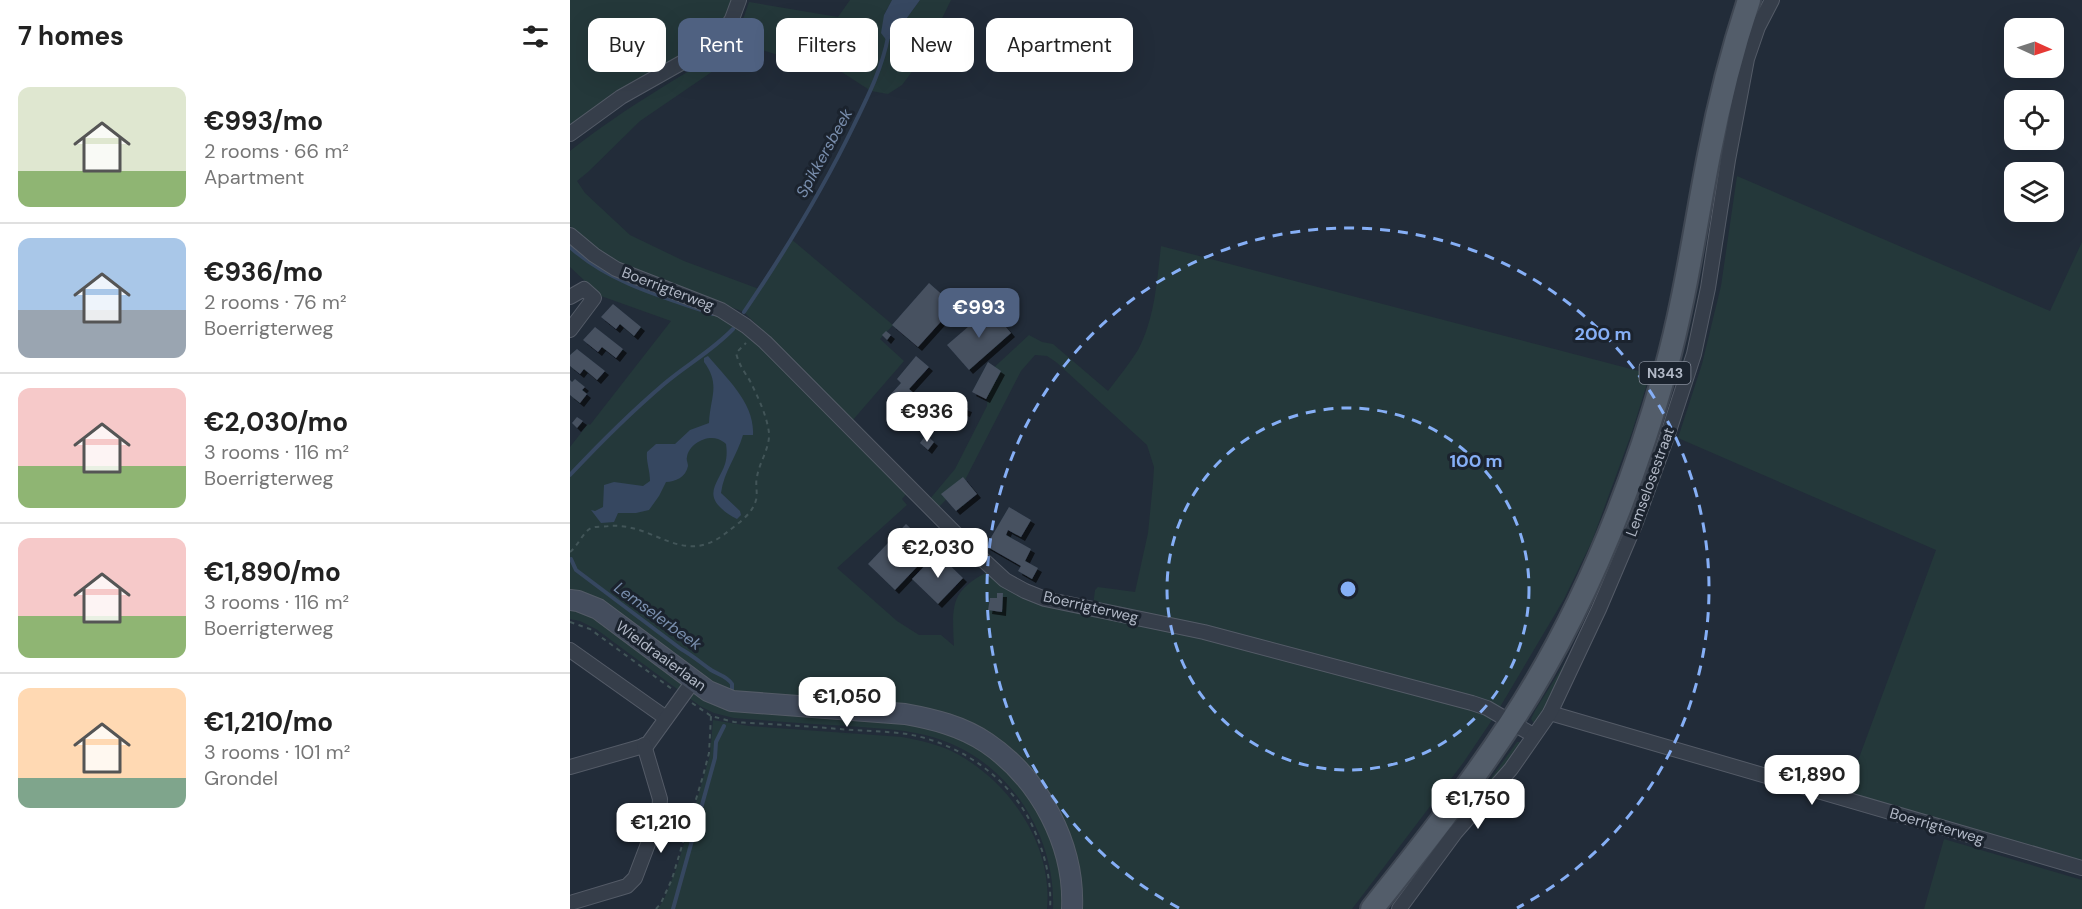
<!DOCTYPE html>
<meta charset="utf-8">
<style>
:root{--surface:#fff;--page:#f6f6f6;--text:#222;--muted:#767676;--line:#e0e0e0;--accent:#4f6181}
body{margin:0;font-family:"DM Sans",sans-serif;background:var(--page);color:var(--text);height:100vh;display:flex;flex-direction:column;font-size:22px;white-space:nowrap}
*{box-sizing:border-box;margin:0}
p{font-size:20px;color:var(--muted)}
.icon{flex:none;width:33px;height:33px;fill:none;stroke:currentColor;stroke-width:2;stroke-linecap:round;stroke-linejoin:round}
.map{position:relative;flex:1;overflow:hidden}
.drawer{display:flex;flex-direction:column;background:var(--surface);width:570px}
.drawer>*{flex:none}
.hud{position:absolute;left:18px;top:18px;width:570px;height:54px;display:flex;gap:12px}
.needle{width:39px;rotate:93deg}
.buttons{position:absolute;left:1434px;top:18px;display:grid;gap:12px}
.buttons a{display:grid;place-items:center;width:60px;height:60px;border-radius:12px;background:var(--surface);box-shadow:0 6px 24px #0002;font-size:30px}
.price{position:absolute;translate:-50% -51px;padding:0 14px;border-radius:12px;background:#fff;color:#222;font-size:20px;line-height:39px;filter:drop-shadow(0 2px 3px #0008)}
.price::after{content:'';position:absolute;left:50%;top:36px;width:18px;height:14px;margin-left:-9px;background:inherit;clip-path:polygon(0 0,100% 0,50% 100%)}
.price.on{background:var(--accent);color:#fff}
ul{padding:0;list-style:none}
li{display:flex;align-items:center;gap:18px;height:150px;padding:0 18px}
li+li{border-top:2px solid var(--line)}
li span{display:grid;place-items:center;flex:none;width:168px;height:120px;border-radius:12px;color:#555}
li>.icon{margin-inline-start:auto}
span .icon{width:72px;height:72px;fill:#fffc;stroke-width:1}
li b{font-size:26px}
h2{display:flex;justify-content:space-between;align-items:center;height:72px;padding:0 18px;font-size:26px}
.pill{padding:0 21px;border-radius:12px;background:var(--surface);box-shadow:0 6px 24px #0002;font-size:21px;line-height:54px}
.pill.on{background:var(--accent);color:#fff}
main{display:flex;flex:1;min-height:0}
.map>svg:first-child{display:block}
</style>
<main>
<section class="drawer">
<h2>7 homes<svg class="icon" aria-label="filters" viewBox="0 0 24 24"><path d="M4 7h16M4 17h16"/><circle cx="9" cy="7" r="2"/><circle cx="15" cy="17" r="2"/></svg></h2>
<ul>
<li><span style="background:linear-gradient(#dfe7d0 70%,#8fb573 0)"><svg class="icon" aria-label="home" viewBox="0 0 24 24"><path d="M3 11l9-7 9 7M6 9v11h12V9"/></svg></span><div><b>€993/mo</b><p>2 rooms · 66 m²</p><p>Apartment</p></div></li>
<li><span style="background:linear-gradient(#a9c7e8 60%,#9aa5b1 0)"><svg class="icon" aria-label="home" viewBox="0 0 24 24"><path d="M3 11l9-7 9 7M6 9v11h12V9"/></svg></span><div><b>€936/mo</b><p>2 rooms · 76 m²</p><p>Boerrigterweg</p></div></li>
<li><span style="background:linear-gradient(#f6c9c9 65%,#8fb573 0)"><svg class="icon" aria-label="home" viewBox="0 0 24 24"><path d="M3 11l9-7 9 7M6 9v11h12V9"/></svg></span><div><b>€2,030/mo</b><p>3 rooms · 116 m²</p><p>Boerrigterweg</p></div></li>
<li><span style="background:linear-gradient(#f6c9c9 65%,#8fb573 0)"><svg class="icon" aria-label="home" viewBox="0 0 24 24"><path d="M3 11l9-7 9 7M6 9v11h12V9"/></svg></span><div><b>€1,890/mo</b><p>3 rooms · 116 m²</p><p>Boerrigterweg</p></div></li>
<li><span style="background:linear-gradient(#ffd9b3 75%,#7fa58c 0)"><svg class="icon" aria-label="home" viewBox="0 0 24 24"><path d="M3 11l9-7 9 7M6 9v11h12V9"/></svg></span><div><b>€1,210/mo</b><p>3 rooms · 101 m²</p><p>Grondel</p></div></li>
</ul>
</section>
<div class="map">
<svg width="1512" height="909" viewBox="0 0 1512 909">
<defs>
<filter id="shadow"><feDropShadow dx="4" dy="4" stdDeviation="0" flood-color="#0009"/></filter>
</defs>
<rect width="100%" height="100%" fill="#222c39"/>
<!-- green -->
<g fill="#24383a">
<path d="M0 0H165L154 23 137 40 0 130Z"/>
<path d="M280 0H322L314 15 317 41 326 33 350 0H381L359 45 341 73 332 85 318 94 301 91 267 69 221 59 173 44H170L149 67 70 121 18 172 7 181 15 193 60 235 114 261 189 289 220 238 323 325 310 339 334 361 282 421 174 312 47 265 0 226V151C28 129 57 109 88 90 113 74 143 59 163 36 171 27 175 14 179 2L268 17Z"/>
<path d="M1167 176 1480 311 1512 242V860L1276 793 1366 550 1108 438 1132 364 1151 286Z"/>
<path d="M0 239 163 320 339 491 332 499 337 505 267 568 327 621 349 635H371L384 646C382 605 380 591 419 571L430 580 922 716V720L893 763 782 909H507L494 830 401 727 156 692 0 591V447L18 424 20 425 101 321 31 296 0 267Z"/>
<path d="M591 246 1080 374 1062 432 1022 541 994 599 930 707 803 672 523 606 525 590 528 587 565 592 578 533 583 483 584 467 577 445 486 362 477 356 465 355 451 371 395 480 368 508 359 500 385 469 417 406 419 372 459 335 472 342 483 344 538 391C548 378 559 364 568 350 585 318 587 280 591 246Z"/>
<path d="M0 607 22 613 136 696 326 717 398 738 449 778 487 845 496 909H483C486 830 434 754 355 735 330 729 304 728 278 726 240 724 202 721 164 718L144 713 130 706 26 629 10 621 0 619Z"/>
<path d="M1008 642 984 697 966 723 963 722 961 719 966 709Z"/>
<path d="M143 720 179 726 332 737C352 741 372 745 389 755 442 785 483 846 477 909H88L94 899 107 867 140 755Z"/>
<path d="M947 742H951L953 744 889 823Z"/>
<path d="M1374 839 1512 880V909H1354Z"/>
</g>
<!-- water -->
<g fill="#364760">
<path d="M322 0H350L326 33 317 41 311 33 314 15Z"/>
<path d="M138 356C156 378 185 403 183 435H173C167 456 154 471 151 493L170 511 171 515 167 519C161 516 156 513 151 508 134 493 150 480 155 464 157 458 157 450 156 444 154 442 151 440 148 439 136 435 119 444 117 457 116 460 118 463 118 466 116 477 105 482 96 482L89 496 79 510 66 513H48L44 522 31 523 21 510 25 511 33 507 34 485 44 482 73 486 80 481C80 470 76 462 77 452L86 444H105L120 430 139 423C140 397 151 385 134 362V358Z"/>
</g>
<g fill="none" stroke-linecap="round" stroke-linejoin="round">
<!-- stream -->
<g stroke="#364760" stroke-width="4">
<path d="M0 247C40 283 93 297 143 314"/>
<path d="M174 312C214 253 252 191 283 127 297 98 312 69 318 37"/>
<path d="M0 475C30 443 60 413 94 384 116 365 142 351 163 329"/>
<path d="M1 559 6 570 111 649C122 655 131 663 141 670 149 675 157 676 162 684V690"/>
<path d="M103 909 145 758 146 742 154 726"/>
</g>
</g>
<!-- building -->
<g fill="#465161" filter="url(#shadow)">
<path d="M359 283 385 306 348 347 322 325Z"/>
<path d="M43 304 71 327 64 336 50 324 46 329 31 317Z"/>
<path d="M420 308 441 333 399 370 377 345Z"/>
<path d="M25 327 53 349 46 358 32 347 28 352 13 340Z"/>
<path d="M316 331 321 335 317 340 312 335Z"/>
<path d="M7 349 35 371 27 380 14 369 10 374 0 366V355Z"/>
<path d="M346 356 359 367 339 389 359 406 346 421 323 401 325 399 320 395 331 383 327 379Z"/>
<path d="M418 362 431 371 416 399 402 392Z"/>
<path d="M5 379 15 387 12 390 17 394 10 403 0 395V380L2 382Z"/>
<path d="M389 405 398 408 396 413 388 410Z"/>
<path d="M7 417 13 421 7 428 2 423Z"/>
<path d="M356 435 364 442 358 450 350 443Z"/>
<path d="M393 477 407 494 386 511 371 494Z"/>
<path d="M439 507 461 520 451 537 438 530 436 535 461 549 455 561 468 568 462 579 448 571 451 566 416 546Z"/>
<path d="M336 524 363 550 325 590 298 564Z"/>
<path d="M367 553 393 578 368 604 342 579Z"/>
<path d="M427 593H433L432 612 418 610 420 598H427Z"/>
</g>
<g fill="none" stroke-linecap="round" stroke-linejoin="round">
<!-- street casing -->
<g stroke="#545b67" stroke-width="16">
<g id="street">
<path d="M0 134 51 97 136 49 153 33 162 19 169 0"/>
<path d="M0 235 24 255 46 269 151 310 176 326 195 342 397 545 435 580 455 591 475 599 634 632 902 703 917 708 963 735"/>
<path d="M0 297 14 289 24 298 0 330"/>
<path d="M0 650 96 718"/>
<path d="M980 713 1512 868"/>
<path d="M0 767 77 745 124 680"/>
<path d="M0 903 57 886 65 878 89 815 90 799 74 745"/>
<path d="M829 909 885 833 941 769 980 713 1029 609 1066 522 1098 434 1124 354 1138 288 1158 160 1177 59 1188 27 1202 0"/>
</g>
</g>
<!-- secondary casing -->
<g stroke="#545b67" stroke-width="22">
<path id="secondary" d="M0 600 8 601 28 609 138 691 162 701 335 714C363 719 392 726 417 743 470 779 505 845 502 909"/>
</g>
<!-- primary casing -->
<g stroke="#3f4753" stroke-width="26">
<path id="primary" d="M802 909C850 849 898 788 940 724 1011 616 1060 495 1095 372 1115 301 1125 227 1139 155 1149 103 1162 51 1179 0"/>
</g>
<!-- path -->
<g stroke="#425558" stroke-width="2" stroke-dasharray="4.5 4.5" stroke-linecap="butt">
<path d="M0 552C8 546 13 532 21 528 26 526 34 527 39 526 84 522 112 568 156 533 167 524 182 515 186 500 188 493 185 484 187 477 189 463 200 448 199 433 197 416 188 397 180 381 174 371 169 365 166 353L176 343"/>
<path d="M0 622 20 629 102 689"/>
<path d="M122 703 141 716 164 722C199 724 234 726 269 729 291 731 315 731 337 734 389 743 439 777 462 825 474 851 482 880 480 909"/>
<path d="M86 909 91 903 102 879 133 776 139 753 141 716"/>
</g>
<!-- street -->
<use href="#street" stroke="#363e4a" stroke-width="14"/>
<!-- secondary -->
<use href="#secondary" stroke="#444d5d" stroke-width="20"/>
<!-- primary -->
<use href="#primary" stroke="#535d6a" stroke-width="22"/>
</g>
<!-- distance rings -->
<g fill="none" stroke="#86aff6" stroke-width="3" stroke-dasharray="10 8">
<circle cx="778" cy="589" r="181"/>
<path d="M609 908A361 361 0 1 1 947 908"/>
</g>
<g text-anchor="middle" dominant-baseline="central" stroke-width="6" stroke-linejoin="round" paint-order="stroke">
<!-- shield labels -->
<rect fill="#1b232e" stroke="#848b98" stroke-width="1.5" x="1069.5" y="362" width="51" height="22" rx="4.5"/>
<g font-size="14" font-weight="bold" fill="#b1b8c6">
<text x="1095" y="373">N343</text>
</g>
<!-- street labels -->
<g font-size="15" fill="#b1b8c6" stroke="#1b232e">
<text transform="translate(98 289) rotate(21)">Boerrigterweg</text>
<text transform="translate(1080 482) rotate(-70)">Lemselosestraat</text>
<text transform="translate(521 607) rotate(13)">Boerrigterweg</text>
<text transform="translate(91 656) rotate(36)">Wieldraaierlaan</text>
<text transform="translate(1367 826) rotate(16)">Boerrigterweg</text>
</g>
<!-- water labels -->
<g font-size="16" font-style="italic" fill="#798ead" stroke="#1b232e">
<text transform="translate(254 153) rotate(-61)">Spikkersbeek</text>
<text transform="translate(88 616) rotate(36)">Lemselerbeek</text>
</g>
</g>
<circle cx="778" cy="589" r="9" fill="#86aff6" stroke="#1b232e" stroke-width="3"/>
<g font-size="18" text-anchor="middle" font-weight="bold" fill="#86aff6" stroke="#1b232e" stroke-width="6" stroke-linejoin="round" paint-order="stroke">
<text x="1033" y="340">200 m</text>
<text x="906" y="467">100 m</text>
</g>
</svg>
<div class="buttons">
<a><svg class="needle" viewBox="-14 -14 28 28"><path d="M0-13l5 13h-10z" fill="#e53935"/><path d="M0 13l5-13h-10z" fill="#767676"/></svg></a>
<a><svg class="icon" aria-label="locate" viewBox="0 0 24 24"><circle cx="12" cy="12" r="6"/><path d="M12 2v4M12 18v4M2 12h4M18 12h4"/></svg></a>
<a><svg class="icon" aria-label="layers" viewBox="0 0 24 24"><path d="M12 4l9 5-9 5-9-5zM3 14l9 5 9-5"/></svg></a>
</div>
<b class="price on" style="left:409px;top:339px">€993</b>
<b class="price" style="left:357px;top:443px">€936</b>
<b class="price" style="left:368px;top:579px">€2,030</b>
<b class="price" style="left:277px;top:728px">€1,050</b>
<b class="price" style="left:1242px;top:806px">€1,890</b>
<b class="price" style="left:908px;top:830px">€1,750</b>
<b class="price" style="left:91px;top:854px">€1,210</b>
<div class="hud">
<a class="pill">Buy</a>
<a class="pill on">Rent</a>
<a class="pill">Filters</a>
<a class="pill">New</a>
<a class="pill">Apartment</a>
</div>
</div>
</main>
